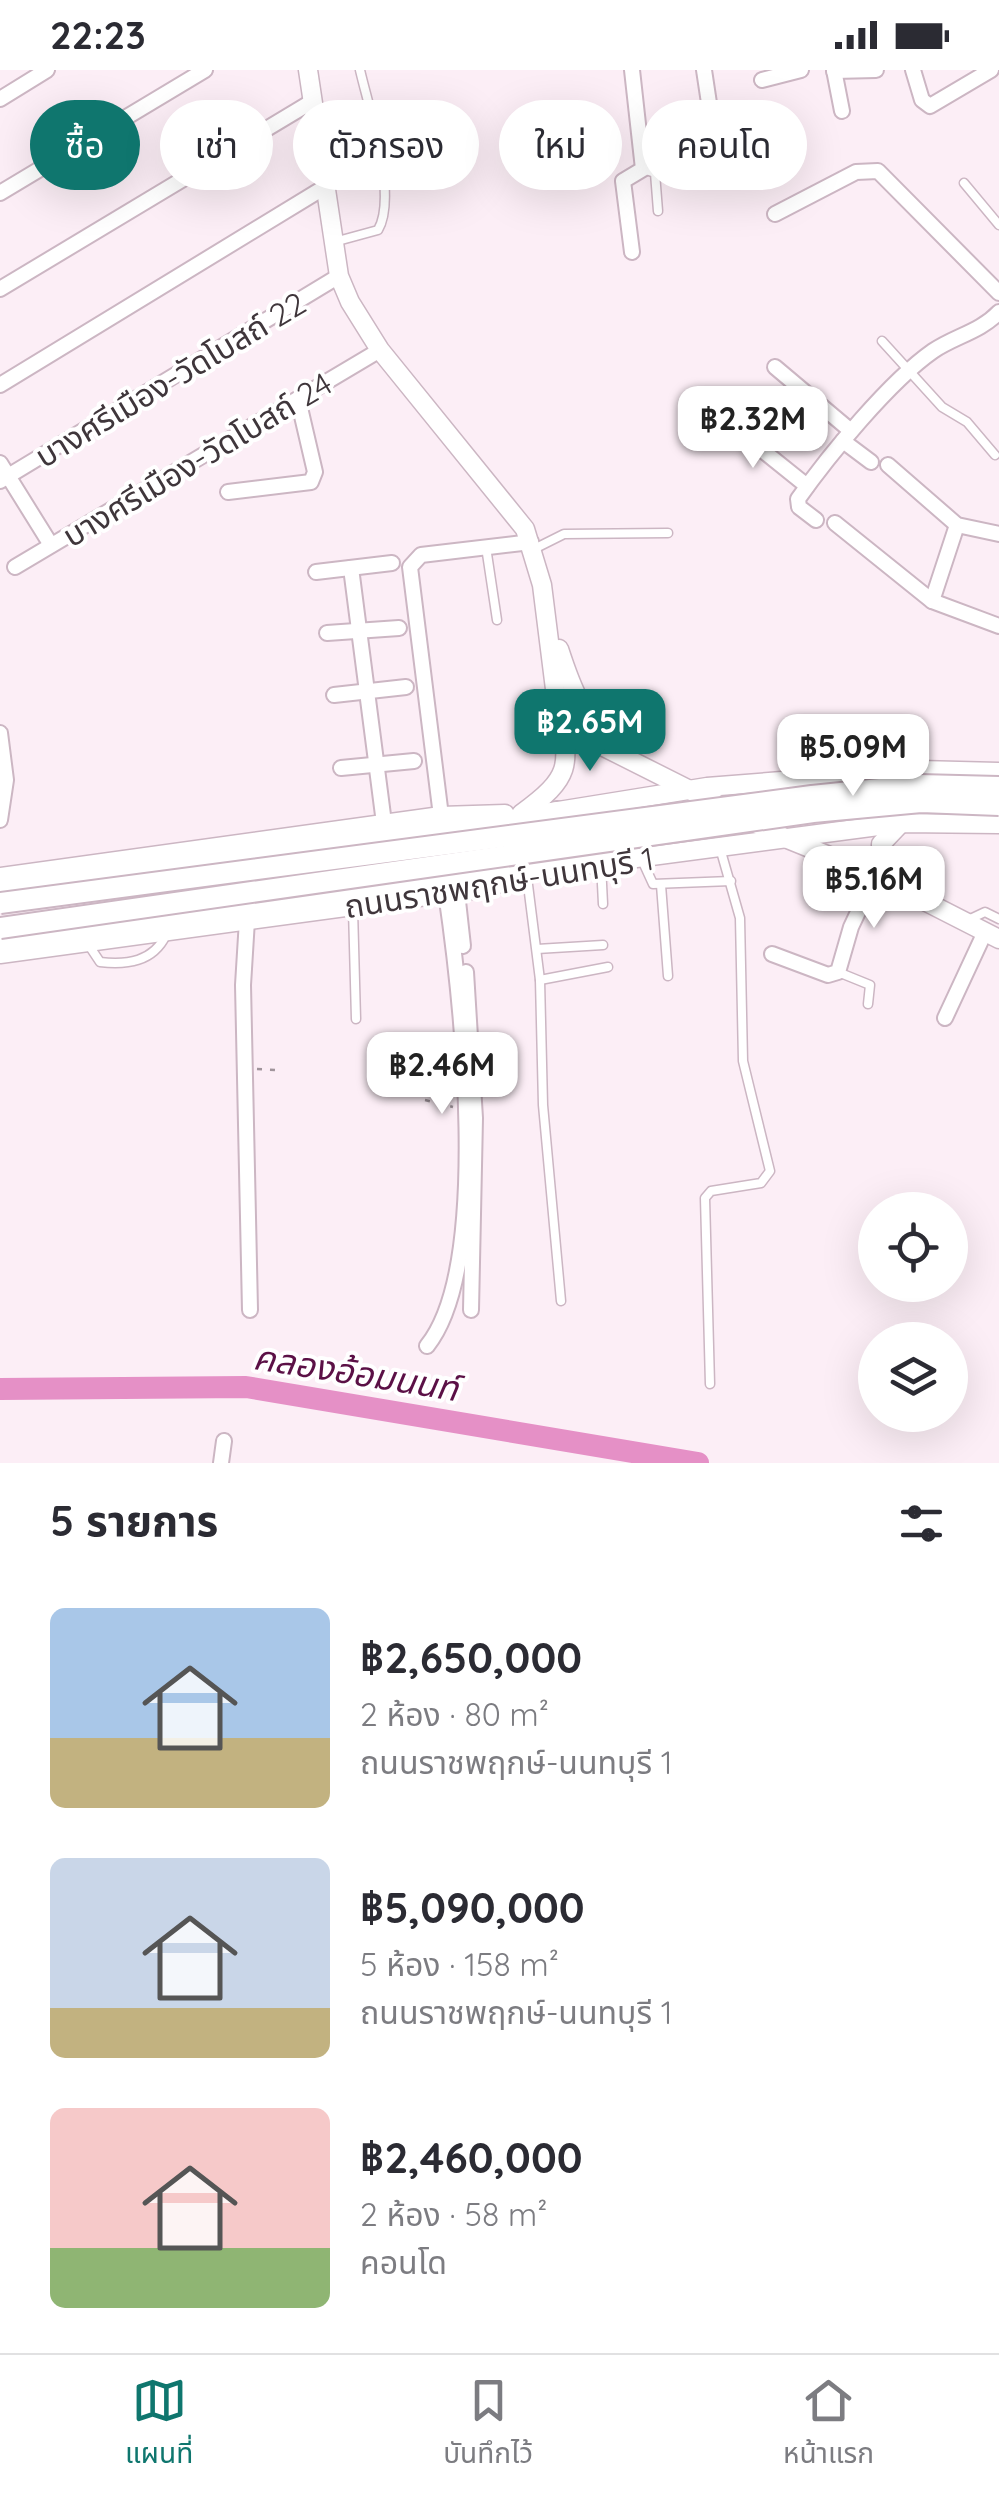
<!DOCTYPE html>
<html lang="th">
<meta charset="utf-8">
<style>
:root{--surface:#fff;--page:#f2f2f3;--text:#2b2b33;--muted:#7c7c81;--line:#e1e1e2;--accent:#0f766e}
body{margin:0;font-family:Quicksand,"Noto Sans Thai",sans-serif;background:var(--page);color:var(--text);height:100vh;display:flex;flex-direction:column;font-size:38px;white-space:nowrap}
*{box-sizing:border-box;margin:0}
p{font-size:32px;color:var(--muted)}
.icon{flex:none;width:55px;height:55px;fill:none;stroke:currentColor;stroke-width:2;stroke-linecap:round;stroke-linejoin:round}
.map{position:relative;height:1393px;overflow:hidden}
.panel{display:flex;flex-direction:column;background:var(--surface);flex:1}
.panel>*{flex:none}
.hud{position:absolute;left:30px;top:30px;width:940px;height:90px;display:flex;gap:20px}
.buttons{position:absolute;left:858px;top:1122px;display:grid;gap:20px}
.buttons a{display:grid;place-items:center;width:110px;height:110px;border-radius:50%;background:var(--surface);box-shadow:0 10px 40px #0002;font-size:50px}
.price{position:absolute;translate:-50% -85px;padding:0 22px;border-radius:20px;background:#fff;color:#222;font-size:32px;line-height:65px;filter:drop-shadow(0 2px 5px #0008)}
.price::after{content:'';position:absolute;left:50%;top:60px;width:30px;height:22px;margin-left:-15px;background:inherit;clip-path:polygon(0 0,100% 0,50% 100%)}
.price.selected{background:var(--accent);color:#fff}
ul{padding:0;list-style:none}
li{display:flex;align-items:center;gap:30px;height:250px;padding:0 50px}
li span{display:grid;place-items:center;flex:none;width:280px;height:200px;border-radius:15px;color:#555}
li>.icon{margin-inline-start:auto}
span .icon{width:120px;height:120px;fill:#fffc;stroke-width:1}
li b{font-size:42px}
h2{display:flex;justify-content:space-between;align-items:center;height:120px;padding:0 50px;font-size:42px}
.pill{padding:0 35px;border-radius:45px;background:var(--surface);box-shadow:0 10px 40px #0002;font-size:35px;line-height:90px}
.pill.selected{background:var(--accent);color:#fff}
.status{display:flex;justify-content:space-between;align-items:center;height:70px;padding:0 50px;background:var(--surface);direction:ltr}
.status svg{height:28px;fill:currentColor}
.menu{display:flex;justify-content:space-around;align-items:center;height:140px;border-top:2px solid var(--line);background:var(--surface);font-size:28px;color:var(--muted)}
.menu a{display:grid;justify-items:center;gap:5px}
.menu .selected{color:var(--accent)}
.map>svg:first-child{display:block}
</style>
<div class="status"><b>22:23</b><svg viewBox="0 0 49 12"><path d="M0 12V9h3v3zM5 12V6h3v6zM10 12V3h3v9zM15 12V0h3v12zM26 1h20v11H26zM47 4h2v5h-2z"/></svg></div>
<div class="map">
<svg width="999" height="1393" viewBox="0 0 999 1393">
<rect width="100%" height="100%" fill="#fceef6"/>
<g fill="none" stroke-linecap="round" stroke-linejoin="round">
<!-- river -->
<path stroke="#e590c6" stroke-width="22" d="M0 1319 246 1317 698 1393"/>
<!-- service casing -->
<g stroke="#ccb6c3" stroke-width="11">
<g id="service">
<path d="M643 99 655 103 658 141"/>
<path d="M964 113 999 155"/>
<path d="M334 172 378 160C398 126 369 39 360 0"/>
<path d="M882 271 942 337 967 352 995 385"/>
<path d="M486 477 497 550"/>
<path d="M534 479 564 464 668 463"/>
<path d="M642 790 653 814 731 811"/>
<path d="M601 794 603 834"/>
<path d="M527 807 540 910 543 1035 561 1231"/>
<path d="M661 815 668 906"/>
<path d="M353 839 356 949"/>
<path d="M968 850 985 842 999 849"/>
<path d="M88 874 100 892C127 895 153 892 166 865"/>
<path d="M537 879 603 875"/>
<path d="M838 902 870 915 868 934"/>
<path d="M540 910 608 897"/>
<path d="M710 1314 705 1128 711 1121 761 1113 770 1101 743 991 740 848 720 778"/>
</g>
</g>
<!-- minor casing -->
<g stroke="#ccb6c3" stroke-width="18">
<g id="minor">
<path d="M704 0 709 33"/>
<path d="M834 0 842 41"/>
<path d="M913 0 922 30 930 36 991 0"/>
<path d="M834 1 876 0"/>
<path d="M762 10 801 0"/>
<path d="M0 29 47 0"/>
<path d="M0 123 205 0"/>
<path d="M775 144 856 102 878 101 999 223"/>
<path d="M632 182 623 111 643 99 632 0"/>
<path d="M0 219 313 31"/>
<path d="M775 297 851 361"/>
<path d="M0 315 325 117"/>
<path d="M726 351 807 416"/>
<path d="M843 371 871 392"/>
<path d="M0 393 51 475"/>
<path d="M888 395 957 455 999 464"/>
<path d="M0 411 339 206"/>
<path d="M228 422 311 412 315 402 298 329"/>
<path d="M816 450 799 437 798 429C829 385 890 311 933 281 955 266 980 262 999 242"/>
<path d="M835 453 932 531 999 556"/>
<path d="M15 497 380 280"/>
<path d="M351 498 384 753"/>
<path d="M316 502 392 493"/>
<path d="M932 531 957 455"/>
<path d="M327 563 399 558"/>
<path d="M334 625 406 617"/>
<path d="M0 663 6 710 0 750"/>
<path d="M341 698 414 691"/>
<path d="M441 746 410 497 421 485 531 472"/>
<path d="M457 822 463 876"/>
<path d="M247 850 243 915 250 1240"/>
<path d="M772 884 828 905 838 902 851 857 875 806"/>
<path d="M466 902 475 1048 471 1240"/>
<path d="M945 948 985 862"/>
<path d="M427 1276C492 1195 461 926 446 823"/>
<path d="M221 1393 224 1371"/>
</g>
</g>
<!-- tertiary casing -->
<g stroke="#ccb6c3" stroke-width="21">
<g id="tertiary">
<path d="M308 0 339 206 350 232 380 280 525 459 542 515 556 627 579 657 604 677 785 768 859 798"/>
<path d="M559 579C571 616 583 652 619 672"/>
<path d="M546 743 707 717 920 700 999 702"/>
<path d="M521 744C576 704 569 694 557 631"/>
<path d="M850 793 999 869"/>
<path d="M553 799 901 753 999 754"/>
<path d="M0 807 441 746 505 744"/>
<path d="M888 813 881 800V774L901 753"/>
<path d="M0 884 471 820 514 810"/>
</g>
</g>
<!-- secondary casing -->
<g stroke="#ccb6c3" stroke-width="24">
<g id="secondary">
<path d="M0 819 482 756 557 742"/>
<path d="M0 870 564 796"/>
</g>
</g>
<!-- path -->
<g stroke="#a0949b" stroke-width="2.5" stroke-dasharray="5 8" stroke-linecap="butt">
<path d="M257 999 276 1000"/>
<path d="M425 1030 453 1037"/>
</g>
<!-- service -->
<use href="#service" stroke="#fff" stroke-width="8"/>
<!-- minor -->
<use href="#minor" stroke="#fff" stroke-width="14"/>
<!-- tertiary -->
<use href="#tertiary" stroke="#fff" stroke-width="18"/>
<!-- secondary -->
<use href="#secondary" stroke="#fff" stroke-width="20"/>
<!-- secondary-bridge casing -->
<g stroke="#ccb6c3" stroke-width="24" stroke-linecap="butt">
<g id="secondary-bridge">
<path d="M0 833 812 726 919 715 999 717"/>
<path d="M0 858 813 742 921 732 999 735"/>
</g>
</g>
<!-- secondary-bridge -->
<use href="#secondary-bridge" stroke="#fff" stroke-width="20"/>
</g>
<g text-anchor="middle" dominant-baseline="central" stroke-width="8" stroke-linejoin="round" paint-order="stroke">
<!-- street labels -->
<g font-size="32" fill="#3f363b" stroke="#fff">
<text transform="translate(170 309) rotate(-31)">บางศรีเมือง-วัดโบสถ์ 22</text>
<text transform="translate(197 389) rotate(-31)">บางศรีเมือง-วัดโบสถ์ 24</text>
<text transform="translate(499 812) rotate(-9)">ถนนราชพฤกษ์-นนทบุรี 1</text>
</g>
<!-- water labels -->
<g font-size="35" font-style="italic" fill="#5b1046" stroke="#fff">
<text transform="translate(356 1302) rotate(9)">คลองอ้อมนนท์</text>
</g>
</g>
</svg>
<div class="buttons">
<a><svg class="icon" aria-label="locate" viewBox="0 0 24 24"><circle cx="12" cy="12" r="6"/><path d="M12 2v4M12 18v4M2 12h4M18 12h4"/></svg></a>
<a><svg class="icon" aria-label="layers" viewBox="0 0 24 24"><path d="M12 4l9 5-9 5-9-5zM3 14l9 5 9-5"/></svg></a>
</div>
<b class="price" style="left:753px;top:401px">฿2.32M</b>
<b class="price selected" style="left:590px;top:704px">฿2.65M</b>
<b class="price" style="left:853px;top:729px">฿5.09M</b>
<b class="price" style="left:874px;top:861px">฿5.16M</b>
<b class="price" style="left:442px;top:1047px">฿2.46M</b>
<div class="hud">
<a class="pill selected">ซื้อ</a>
<a class="pill">เช่า</a>
<a class="pill">ตัวกรอง</a>
<a class="pill">ใหม่</a>
<a class="pill">คอนโด</a>
</div>
</div>
<section class="panel">
<h2>5 รายการ<svg class="icon" aria-label="filters" viewBox="0 0 24 24"><path d="M4 7h16M4 17h16"/><circle cx="9" cy="7" r="2"/><circle cx="15" cy="17" r="2"/></svg></h2>
<ul>
<li><span style="background:linear-gradient(#a9c7e8 65%,#c2b280 0)"><svg class="icon" aria-label="home" viewBox="0 0 24 24"><path d="M3 11l9-7 9 7M6 9v11h12V9"/></svg></span><div><b>฿2,650,000</b><p>2 ห้อง · 80 m²</p><p>ถนนราชพฤกษ์-นนทบุรี 1</p></div></li>
<li><span style="background:linear-gradient(#c9d6e8 75%,#c2b280 0)"><svg class="icon" aria-label="home" viewBox="0 0 24 24"><path d="M3 11l9-7 9 7M6 9v11h12V9"/></svg></span><div><b>฿5,090,000</b><p>5 ห้อง · 158 m²</p><p>ถนนราชพฤกษ์-นนทบุรี 1</p></div></li>
<li><span style="background:linear-gradient(#f6c9c9 70%,#8fb573 0)"><svg class="icon" aria-label="home" viewBox="0 0 24 24"><path d="M3 11l9-7 9 7M6 9v11h12V9"/></svg></span><div><b>฿2,460,000</b><p>2 ห้อง · 58 m²</p><p>คอนโด</p></div></li>
</ul>
</section>
<nav class="menu">
<a class="selected"><svg class="icon" aria-label="map" viewBox="0 0 24 24"><path d="M3 6l6-2 6 2 6-2v14l-6 2-6-2-6 2zM9 4v14M15 6v14"/></svg>แผนที่</a>
<a><svg class="icon" aria-label="saved" viewBox="0 0 24 24"><path d="M7 4h10v16l-5-4-5 4z"/></svg>บันทึกไว้</a>
<a><svg class="icon" aria-label="home" viewBox="0 0 24 24"><path d="M3 11l9-7 9 7M6 9v11h12V9"/></svg>หน้าแรก</a>
</nav>
